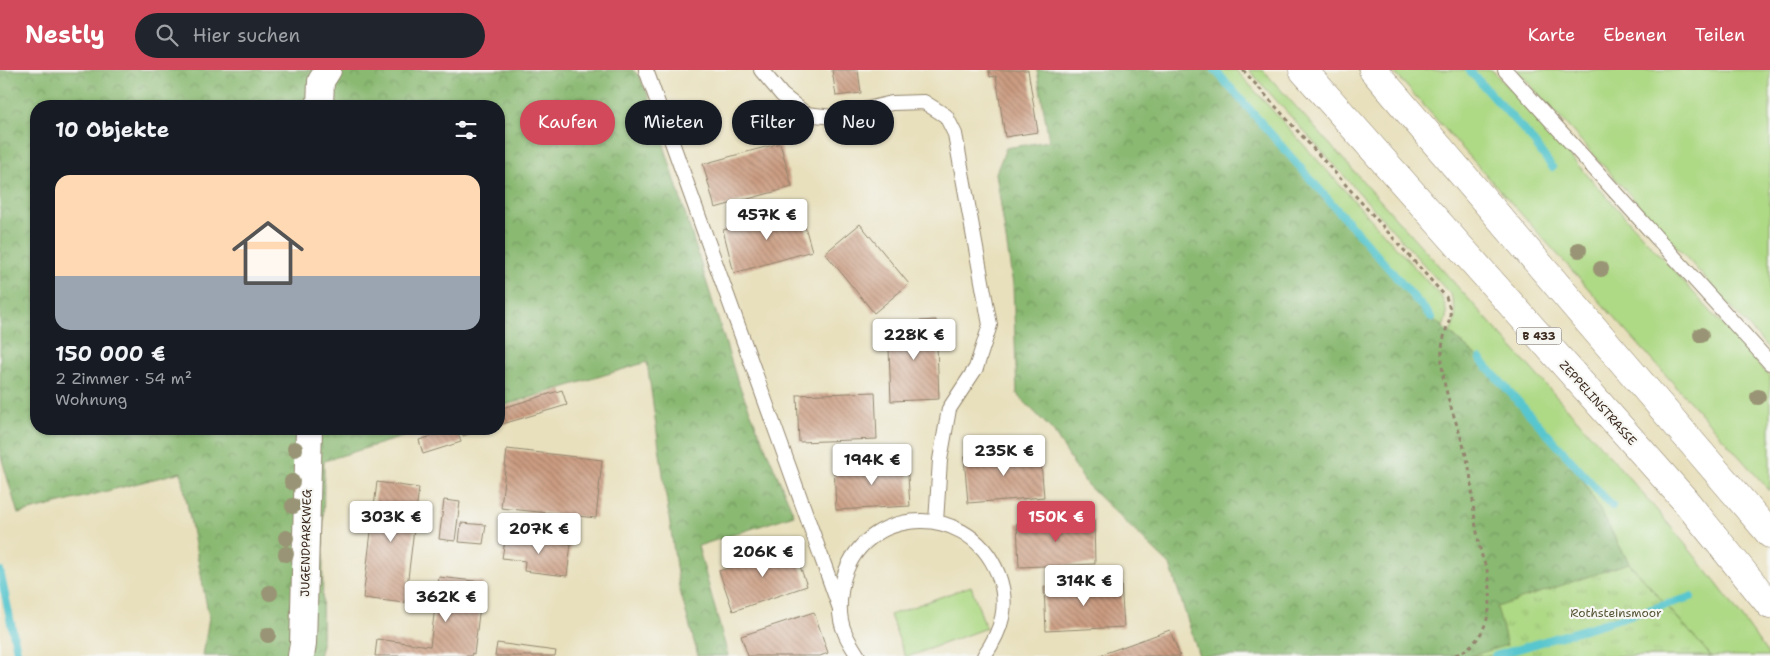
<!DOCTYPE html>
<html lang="de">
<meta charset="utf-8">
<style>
:root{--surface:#171b24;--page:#20242c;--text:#f1f3f6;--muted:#9ea1a6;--line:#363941;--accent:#d1495b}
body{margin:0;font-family:"Shantell Sans",sans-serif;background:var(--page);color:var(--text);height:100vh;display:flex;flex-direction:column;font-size:19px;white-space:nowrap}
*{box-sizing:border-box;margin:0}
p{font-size:16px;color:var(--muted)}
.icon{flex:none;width:28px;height:28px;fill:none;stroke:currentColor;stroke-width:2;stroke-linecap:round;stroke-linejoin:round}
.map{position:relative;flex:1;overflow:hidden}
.side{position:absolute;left:30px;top:30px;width:475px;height:335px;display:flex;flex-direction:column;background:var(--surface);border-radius:20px;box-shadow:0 1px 4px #0004}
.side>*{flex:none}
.guide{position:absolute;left:520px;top:30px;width:475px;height:45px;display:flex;gap:10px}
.price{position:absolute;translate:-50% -42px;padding:0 11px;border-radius:5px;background:#fff;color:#222;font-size:16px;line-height:32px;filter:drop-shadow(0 1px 2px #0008)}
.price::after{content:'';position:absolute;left:50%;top:30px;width:15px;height:11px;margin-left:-8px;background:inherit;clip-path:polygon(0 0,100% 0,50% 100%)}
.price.active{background:var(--accent);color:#fff}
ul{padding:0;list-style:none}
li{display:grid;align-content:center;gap:10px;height:265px;padding:0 25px}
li+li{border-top:1px solid var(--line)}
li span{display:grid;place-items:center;height:155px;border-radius:15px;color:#555}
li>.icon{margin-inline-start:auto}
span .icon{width:90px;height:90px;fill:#fffc;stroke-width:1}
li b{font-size:21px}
h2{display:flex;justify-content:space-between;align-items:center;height:60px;padding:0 25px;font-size:21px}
.pill{padding:0 18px;border-radius:22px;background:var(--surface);box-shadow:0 1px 4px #0004;font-size:18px;line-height:45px}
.pill.active{background:var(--accent);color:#fff}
header{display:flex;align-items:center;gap:30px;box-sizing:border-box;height:70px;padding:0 25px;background:var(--accent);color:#fff}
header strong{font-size:24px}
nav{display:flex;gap:28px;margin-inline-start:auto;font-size:18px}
.search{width:350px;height:45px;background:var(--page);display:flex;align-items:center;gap:12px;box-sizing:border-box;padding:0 18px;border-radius:28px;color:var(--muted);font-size:19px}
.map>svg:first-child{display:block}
</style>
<header>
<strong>Nestly</strong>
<div class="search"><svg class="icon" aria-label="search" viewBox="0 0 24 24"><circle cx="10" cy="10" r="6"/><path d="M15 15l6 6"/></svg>Hier suchen</div>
<nav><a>Karte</a><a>Ebenen</a><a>Teilen</a></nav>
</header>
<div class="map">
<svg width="1770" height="586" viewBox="0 0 1770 586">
<defs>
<pattern id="forest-crowns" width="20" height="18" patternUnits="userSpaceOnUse" patternTransform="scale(1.25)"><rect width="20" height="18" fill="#8ab972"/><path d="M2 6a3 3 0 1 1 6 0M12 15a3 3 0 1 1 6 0" fill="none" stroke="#72975d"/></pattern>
<pattern id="park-tufts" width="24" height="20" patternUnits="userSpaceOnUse" patternTransform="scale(1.25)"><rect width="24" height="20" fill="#aed985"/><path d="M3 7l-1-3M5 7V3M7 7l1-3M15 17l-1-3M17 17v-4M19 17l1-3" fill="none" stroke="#97ba72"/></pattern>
<pattern id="building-back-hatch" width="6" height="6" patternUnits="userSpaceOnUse" patternTransform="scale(1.25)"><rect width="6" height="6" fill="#cb9c81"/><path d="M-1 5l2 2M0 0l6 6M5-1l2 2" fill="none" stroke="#a67f69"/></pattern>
</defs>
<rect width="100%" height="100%" fill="#f6f6f2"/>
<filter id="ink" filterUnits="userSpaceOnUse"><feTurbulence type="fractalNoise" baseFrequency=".02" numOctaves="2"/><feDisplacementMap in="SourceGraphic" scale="10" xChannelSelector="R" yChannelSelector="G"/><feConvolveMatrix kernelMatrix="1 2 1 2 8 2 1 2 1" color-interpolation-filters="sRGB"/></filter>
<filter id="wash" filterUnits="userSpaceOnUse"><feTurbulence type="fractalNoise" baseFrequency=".0096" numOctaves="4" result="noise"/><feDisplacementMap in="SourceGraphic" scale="20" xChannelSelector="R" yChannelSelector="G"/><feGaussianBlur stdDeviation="1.12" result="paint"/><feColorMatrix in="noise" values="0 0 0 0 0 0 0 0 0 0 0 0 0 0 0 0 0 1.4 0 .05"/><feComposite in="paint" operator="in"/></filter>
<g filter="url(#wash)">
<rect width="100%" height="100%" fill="#e8e0bd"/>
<!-- green -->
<g fill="#aed985" stroke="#748252">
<path d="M1214 0H1236L1442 228C1447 240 1448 246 1443 257L1432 248Z"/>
<path d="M1249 0H1263C1354 101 1445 203 1536 304 1617 394 1701 485 1769 586H1711L1629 493 1573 392 1480 289 1450 263C1457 248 1457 241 1451 225Z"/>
<path d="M1392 0H1492L1770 307V421Z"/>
<path d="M1517 0H1770V280Z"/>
<path d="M971 516 986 558 910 586H905L890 545Z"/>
</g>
<!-- forest -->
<g fill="url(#forest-crowns)" stroke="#627248">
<path d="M0 0H633L639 6 649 27 737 310 794 445 698 476 728 586H698L679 517 647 292 499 337V36H36V359H428L324 391 322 575 319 586H203L209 547 181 402 18 444 0 383Z"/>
<path d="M1037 0H1215L1432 248 1480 289 1573 392 1629 493 1711 586H1199L1170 495 1087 415 1053 361 1017 324 1013 215 996 103 1006 78 1049 71Z"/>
</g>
<!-- park -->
<path fill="url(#park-tufts)" stroke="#748252" d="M1629 493 1711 586H1471L1507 575 1497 537Z"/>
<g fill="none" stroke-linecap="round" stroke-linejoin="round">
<!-- stream -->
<g stroke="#59c6ce" stroke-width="8">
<path d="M1215 0 1432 248"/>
<path d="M1469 0 1530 67 1552 97"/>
<path d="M1480 289 1612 436"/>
<path d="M0 501 18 586"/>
<path d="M1495 586 1691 527"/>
</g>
</g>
<g id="blocks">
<!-- building -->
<g fill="url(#building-back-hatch)">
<path d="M832 0H858L861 23 836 26Z"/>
<path d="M989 0H1028L1038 62 1005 67 996 6 990 7Z"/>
<path d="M780 73 792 117 715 138 703 94Z"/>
<path d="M800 139 812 181 734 203 723 160Z"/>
<path d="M860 154 909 214 874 243 825 183Z"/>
<path d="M936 250 939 329 891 331 888 253Z"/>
<path d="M562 320 567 335 499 355V339Z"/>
<path d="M875 322 877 369 799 372 797 325Z"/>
<path d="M455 359H457L461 372 423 384 419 370Z"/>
<path d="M461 359H486L463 366Z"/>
<path d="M507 379 602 390 596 448 501 438Z"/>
<path d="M1040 381 1044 427 968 433 964 387Z"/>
<path d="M907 391 910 436 836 440 834 395Z"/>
<path d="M377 412 419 418 405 533 363 528Z"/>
<path d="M444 430 460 432 455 471 439 469Z"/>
<path d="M1094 450 1095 494 1019 497 1017 453Z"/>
<path d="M461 453 486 455 483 474 459 472Z"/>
<path d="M506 465 571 474 567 506 524 501 525 491 502 488Z"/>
<path d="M793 476 807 516 733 541 719 501Z"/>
<path d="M439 507 483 512 474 584 472 583 471 586H375L377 569 430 576Z"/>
<path d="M1121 512 1124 557 1046 561 1044 517Z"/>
<path d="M814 542 828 583 820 586H748L741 566Z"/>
<path d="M1170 560 1180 586H1097Z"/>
<path d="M497 573 556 581 555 586H495Z"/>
</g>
</g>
</g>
<g filter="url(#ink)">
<use href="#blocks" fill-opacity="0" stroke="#92856e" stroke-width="1"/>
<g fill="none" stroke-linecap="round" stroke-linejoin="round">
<!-- service casing -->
<g stroke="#92856e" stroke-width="16">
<g id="service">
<path d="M646 0 839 536"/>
<path d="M761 0 782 25 806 44 833 47 892 33 924 32 946 46 955 64 990 255 976 298 949 339 940 390 936 452"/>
<path d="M1505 0 1770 293"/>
<path d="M858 586C854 579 848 571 845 563 839 550 839 535 841 522 851 437 967 425 998 504 1010 535 1002 560 984 586"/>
</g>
</g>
<!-- minor casing -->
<g stroke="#92856e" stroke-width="28">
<g id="minor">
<path d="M320 36 321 11 328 0"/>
<path d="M301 586 303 574 309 359"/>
</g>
</g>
<!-- trunk casing -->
<g stroke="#92856e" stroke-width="29">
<g id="trunk">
<path d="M1303 0 1683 428 1770 535"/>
<path d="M1373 0 1770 464"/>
</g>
</g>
<!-- path -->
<path stroke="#92856e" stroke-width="3" stroke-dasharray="4 4" stroke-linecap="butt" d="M1243 0 1446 227C1454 248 1449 247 1444 267 1440 282 1442 301 1445 316 1451 341 1461 364 1467 389 1473 411 1472 434 1476 457 1478 466 1479 477 1482 486 1484 493 1487 498 1488 505 1495 537 1486 576 1452 586"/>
<!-- service -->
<use href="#service" stroke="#fff" stroke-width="14"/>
<!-- minor -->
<use href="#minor" stroke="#fff" stroke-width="26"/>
<!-- trunk -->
<use href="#trunk" stroke="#fff" stroke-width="28"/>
</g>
<!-- trees -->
<g fill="#999474">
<circle cx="1579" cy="180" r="8"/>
<circle cx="1601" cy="199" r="8"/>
<circle cx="1701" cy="265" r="8"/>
<circle cx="1758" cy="327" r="8"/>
<circle cx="295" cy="379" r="8"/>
<circle cx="292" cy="412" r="8"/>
<circle cx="293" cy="436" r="8"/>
<circle cx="286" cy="468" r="8"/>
<circle cx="286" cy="484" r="8"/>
<circle cx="270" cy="523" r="8"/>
<circle cx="268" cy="565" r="8"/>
</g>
</g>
<g text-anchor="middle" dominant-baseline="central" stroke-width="4.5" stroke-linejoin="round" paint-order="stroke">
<!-- shield labels -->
<rect fill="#f6f6f2" stroke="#73675e" stroke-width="1" x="1516.5" y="257.5" width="45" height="17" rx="4"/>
<g font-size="11" font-weight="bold" fill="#3b2a1e">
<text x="1539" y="266">B 433</text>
</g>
<!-- street labels -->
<g font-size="12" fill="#3b2a1e" stroke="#f6f6f2">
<text transform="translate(1598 333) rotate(48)">ZEPPELINSTRASSE</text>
<text transform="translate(306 473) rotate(-89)">JUGENDPARKWEG</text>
</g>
<!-- park labels -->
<g font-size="12" fill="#585638" stroke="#f6f6f2">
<text x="1616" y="543">Rothsteinsmoor</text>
</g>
</g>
</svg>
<b class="price" style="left:767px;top:171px">457K €</b>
<b class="price" style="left:914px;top:291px">228K €</b>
<b class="price" style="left:1004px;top:407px">235K €</b>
<b class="price" style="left:872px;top:416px">194K €</b>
<b class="price" style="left:391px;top:473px">303K €</b>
<b class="price active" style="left:1056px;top:473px">150K €</b>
<b class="price" style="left:539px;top:485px">207K €</b>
<b class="price" style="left:763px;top:508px">206K €</b>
<b class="price" style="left:1084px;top:537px">314K €</b>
<b class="price" style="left:446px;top:553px">362K €</b>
<div class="guide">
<a class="pill active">Kaufen</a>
<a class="pill">Mieten</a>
<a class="pill">Filter</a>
<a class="pill">Neu</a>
</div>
<section class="side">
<h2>10 Objekte<svg class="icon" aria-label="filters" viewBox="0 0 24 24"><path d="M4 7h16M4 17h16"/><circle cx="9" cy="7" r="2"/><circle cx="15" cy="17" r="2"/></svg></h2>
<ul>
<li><span style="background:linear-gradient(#ffd9b3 65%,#9aa5b1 0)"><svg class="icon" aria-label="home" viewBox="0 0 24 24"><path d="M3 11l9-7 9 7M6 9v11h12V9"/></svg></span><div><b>150 000 €</b><p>2 Zimmer · 54 m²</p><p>Wohnung</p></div></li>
</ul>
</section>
</div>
